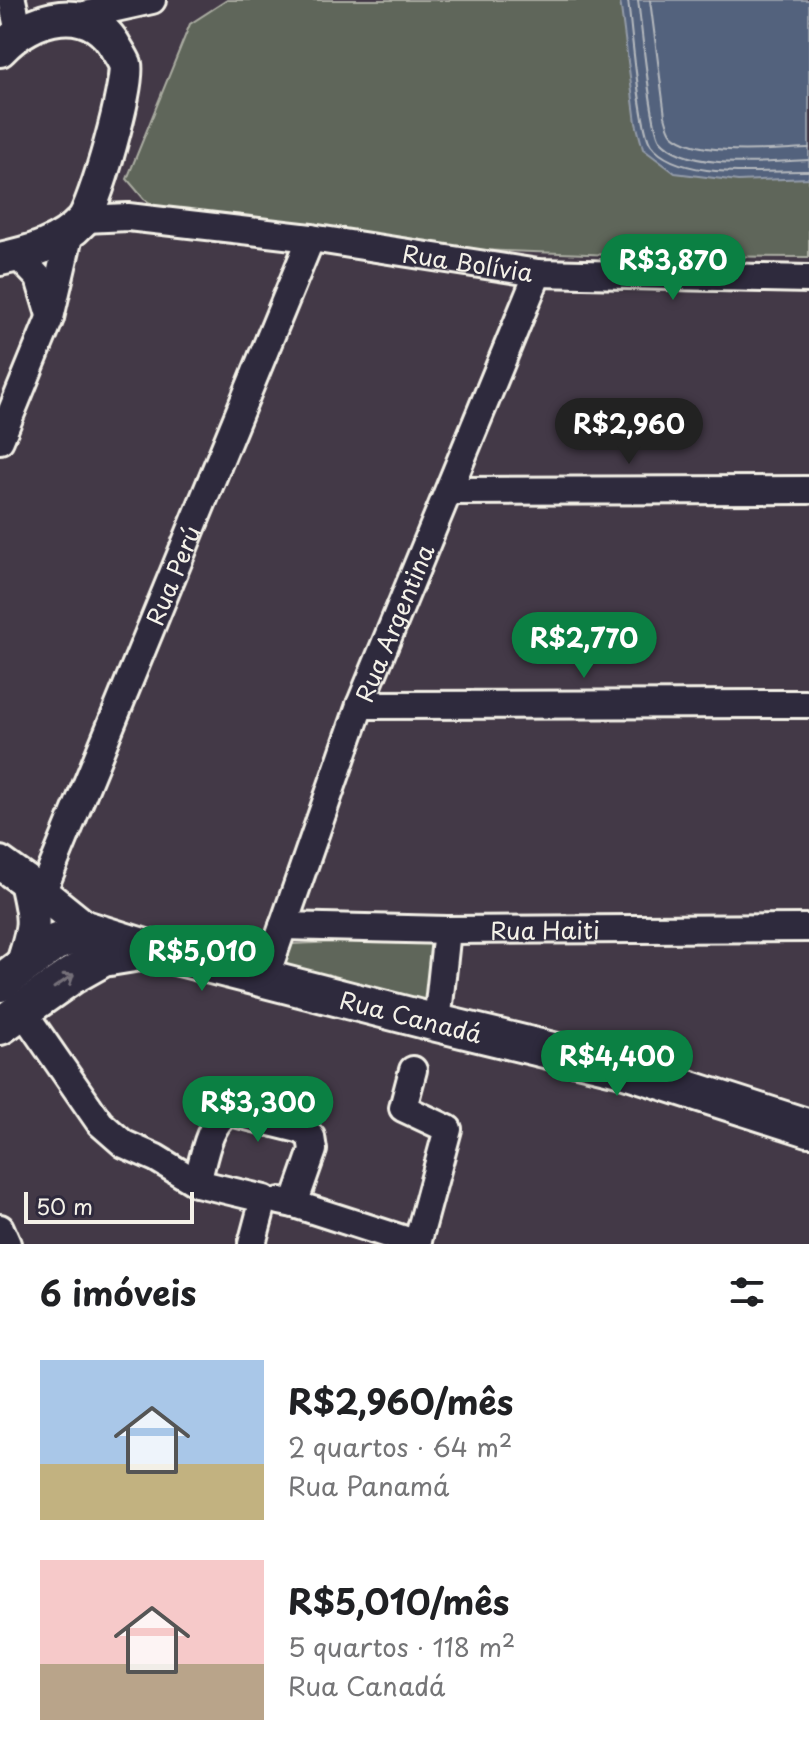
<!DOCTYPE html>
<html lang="pt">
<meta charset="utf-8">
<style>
:root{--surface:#fff;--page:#f6f6f6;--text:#202124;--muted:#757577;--accent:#0b8043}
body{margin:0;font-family:"Playpen Sans",sans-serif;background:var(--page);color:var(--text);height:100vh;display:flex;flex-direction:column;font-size:30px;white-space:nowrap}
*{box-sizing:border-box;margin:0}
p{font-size:26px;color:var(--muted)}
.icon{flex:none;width:44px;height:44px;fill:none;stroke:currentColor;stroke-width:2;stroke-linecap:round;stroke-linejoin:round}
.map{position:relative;height:1244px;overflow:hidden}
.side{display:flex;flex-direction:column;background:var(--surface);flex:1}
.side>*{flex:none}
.scale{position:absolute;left:24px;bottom:20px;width:170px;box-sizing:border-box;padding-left:8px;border:4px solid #f4f1e8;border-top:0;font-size:22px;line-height:28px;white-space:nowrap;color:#f4f1e8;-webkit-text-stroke:6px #2f2a3d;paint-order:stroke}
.price{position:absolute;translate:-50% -68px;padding:0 18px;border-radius:28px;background:var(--accent);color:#fff;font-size:26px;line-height:52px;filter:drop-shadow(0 2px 4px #0008)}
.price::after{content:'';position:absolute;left:50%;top:48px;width:24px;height:18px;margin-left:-12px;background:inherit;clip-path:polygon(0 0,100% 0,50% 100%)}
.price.current{background:#222;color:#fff}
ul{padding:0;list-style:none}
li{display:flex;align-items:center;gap:24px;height:200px;padding:0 40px}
li span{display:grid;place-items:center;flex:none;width:224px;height:160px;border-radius:0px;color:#555}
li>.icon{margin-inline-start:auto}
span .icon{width:96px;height:96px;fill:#fffc;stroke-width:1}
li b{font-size:34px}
h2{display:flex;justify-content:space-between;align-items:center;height:96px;padding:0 40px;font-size:34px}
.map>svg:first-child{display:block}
</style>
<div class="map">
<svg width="809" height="1244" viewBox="0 0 809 1244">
<rect width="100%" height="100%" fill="#433947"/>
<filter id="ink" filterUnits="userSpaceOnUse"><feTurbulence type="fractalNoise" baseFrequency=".0125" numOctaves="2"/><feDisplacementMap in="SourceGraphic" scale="16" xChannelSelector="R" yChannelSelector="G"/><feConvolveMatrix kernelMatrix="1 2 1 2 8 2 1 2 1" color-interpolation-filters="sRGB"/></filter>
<g filter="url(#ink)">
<!-- green -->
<g fill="#5f665a" stroke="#aaaca1" stroke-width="2">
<path d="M227 0H809V257L641 256 477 250 163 211 144 199 127 179 190 24Z"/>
<path d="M426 938 434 946 431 1003 287 978 277 953 287 945 293 944Z"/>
</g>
<!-- water -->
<path fill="#53627d" stroke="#939ba8" stroke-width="2" d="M620 0H809V178L738 181 675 173 643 149 636 123Z"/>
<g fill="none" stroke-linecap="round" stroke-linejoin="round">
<!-- shore -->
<g stroke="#b4b8bd" stroke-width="2">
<path d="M628 0C631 25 640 131 651 145 678 182 768 170 809 171"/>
<path d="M638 0C641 22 651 128 660 140 688 173 770 161 809 160"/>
<path d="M650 0 665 116C667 123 668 129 672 134 697 158 775 149 809 148"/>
</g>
<!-- minor casing -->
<g stroke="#f4f1e8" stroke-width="32">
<g id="minor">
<path d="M12 0 19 32"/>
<path d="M80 16 152 0"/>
<path id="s1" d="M85 219 128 217 311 238 538 273 809 279"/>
<path d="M17 255 39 278 50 315"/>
<path d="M0 440 50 318 70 232"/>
<path d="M450 491 809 490"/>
<path d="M360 705 809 704"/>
<path id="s2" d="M35 910 311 238"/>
<path id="s3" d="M283 926 447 930 809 928"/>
<path id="s4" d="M265 978 360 705 538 273"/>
<path d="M22 1010 100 1123 124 1144 156 1158 197 1183 264 1199 252 1244"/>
<path d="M437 1023 447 930"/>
<path d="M413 1070 403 1108 448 1129 417 1244"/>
<path d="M197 1183C203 1162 208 1121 230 1112L302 1130 311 1137 313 1150 294 1204"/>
<path d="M280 1201 294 1204 418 1244"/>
<path d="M0 1228 7 1244"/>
</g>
</g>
<!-- tertiary casing -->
<g stroke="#f4f1e8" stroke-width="38">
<g id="tertiary">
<path d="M0 50C32 15 90 0 116 48 119 53 123 59 125 64 130 83 95 207 82 221 61 244 29 253 0 259"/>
<path d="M0 863 42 893 88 930"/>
<path d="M22 966C35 926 36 923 26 882"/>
</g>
</g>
<!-- secondary casing -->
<g stroke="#f4f1e8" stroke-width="42">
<g id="secondary">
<path id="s5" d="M0 983 54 943 88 930 152 950 437 1023 619 1067 809 1128"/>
<path d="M0 1026 71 976 103 958 146 951"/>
</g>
</g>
<!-- minor -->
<use href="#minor" stroke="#2f2a3d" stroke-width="26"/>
<!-- tertiary -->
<use href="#tertiary" stroke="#2f2a3d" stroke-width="32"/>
<!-- secondary -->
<use href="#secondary" stroke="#2f2a3d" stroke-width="36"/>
</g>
<!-- one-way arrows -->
<defs><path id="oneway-shaft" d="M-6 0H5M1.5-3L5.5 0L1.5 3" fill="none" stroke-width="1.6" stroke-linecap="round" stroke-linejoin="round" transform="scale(2)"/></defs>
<use stroke="#747079" href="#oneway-shaft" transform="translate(64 981) rotate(-34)"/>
</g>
<g text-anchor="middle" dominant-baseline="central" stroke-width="8" stroke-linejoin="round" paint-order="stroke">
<!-- street labels -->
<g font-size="24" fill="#f4f1e8" stroke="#2f2a3d">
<text stroke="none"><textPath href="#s1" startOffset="386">Rua Bolívia</textPath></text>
<text stroke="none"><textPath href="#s2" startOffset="362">Rua Perú</textPath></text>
<text stroke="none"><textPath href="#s4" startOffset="378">Rua Argentina</textPath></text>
<text stroke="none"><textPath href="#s3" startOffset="262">Rua Haiti</textPath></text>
<text stroke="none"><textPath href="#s5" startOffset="438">Rua Canadá</textPath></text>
</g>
</g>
</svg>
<div class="scale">50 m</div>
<b class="price" style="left:673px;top:302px">R$3,870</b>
<b class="price current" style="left:629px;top:466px">R$2,960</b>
<b class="price" style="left:584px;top:680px">R$2,770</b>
<b class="price" style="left:202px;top:993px">R$5,010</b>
<b class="price" style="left:617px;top:1098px">R$4,400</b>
<b class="price" style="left:258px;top:1144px">R$3,300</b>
</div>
<section class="side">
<h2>6 imóveis<svg class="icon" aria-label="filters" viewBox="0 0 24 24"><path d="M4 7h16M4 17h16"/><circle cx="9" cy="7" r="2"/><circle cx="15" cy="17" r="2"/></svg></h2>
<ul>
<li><span style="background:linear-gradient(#a9c7e8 65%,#c2b280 0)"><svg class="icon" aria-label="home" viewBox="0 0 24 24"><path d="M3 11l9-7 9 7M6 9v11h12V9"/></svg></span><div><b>R$2,960/mês</b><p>2 quartos · 64 m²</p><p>Rua Panamá</p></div></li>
<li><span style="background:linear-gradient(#f6c9c9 65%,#b9a48a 0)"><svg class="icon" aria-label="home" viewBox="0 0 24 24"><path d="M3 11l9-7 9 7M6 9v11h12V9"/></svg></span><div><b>R$5,010/mês</b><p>5 quartos · 118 m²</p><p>Rua Canadá</p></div></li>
</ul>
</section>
